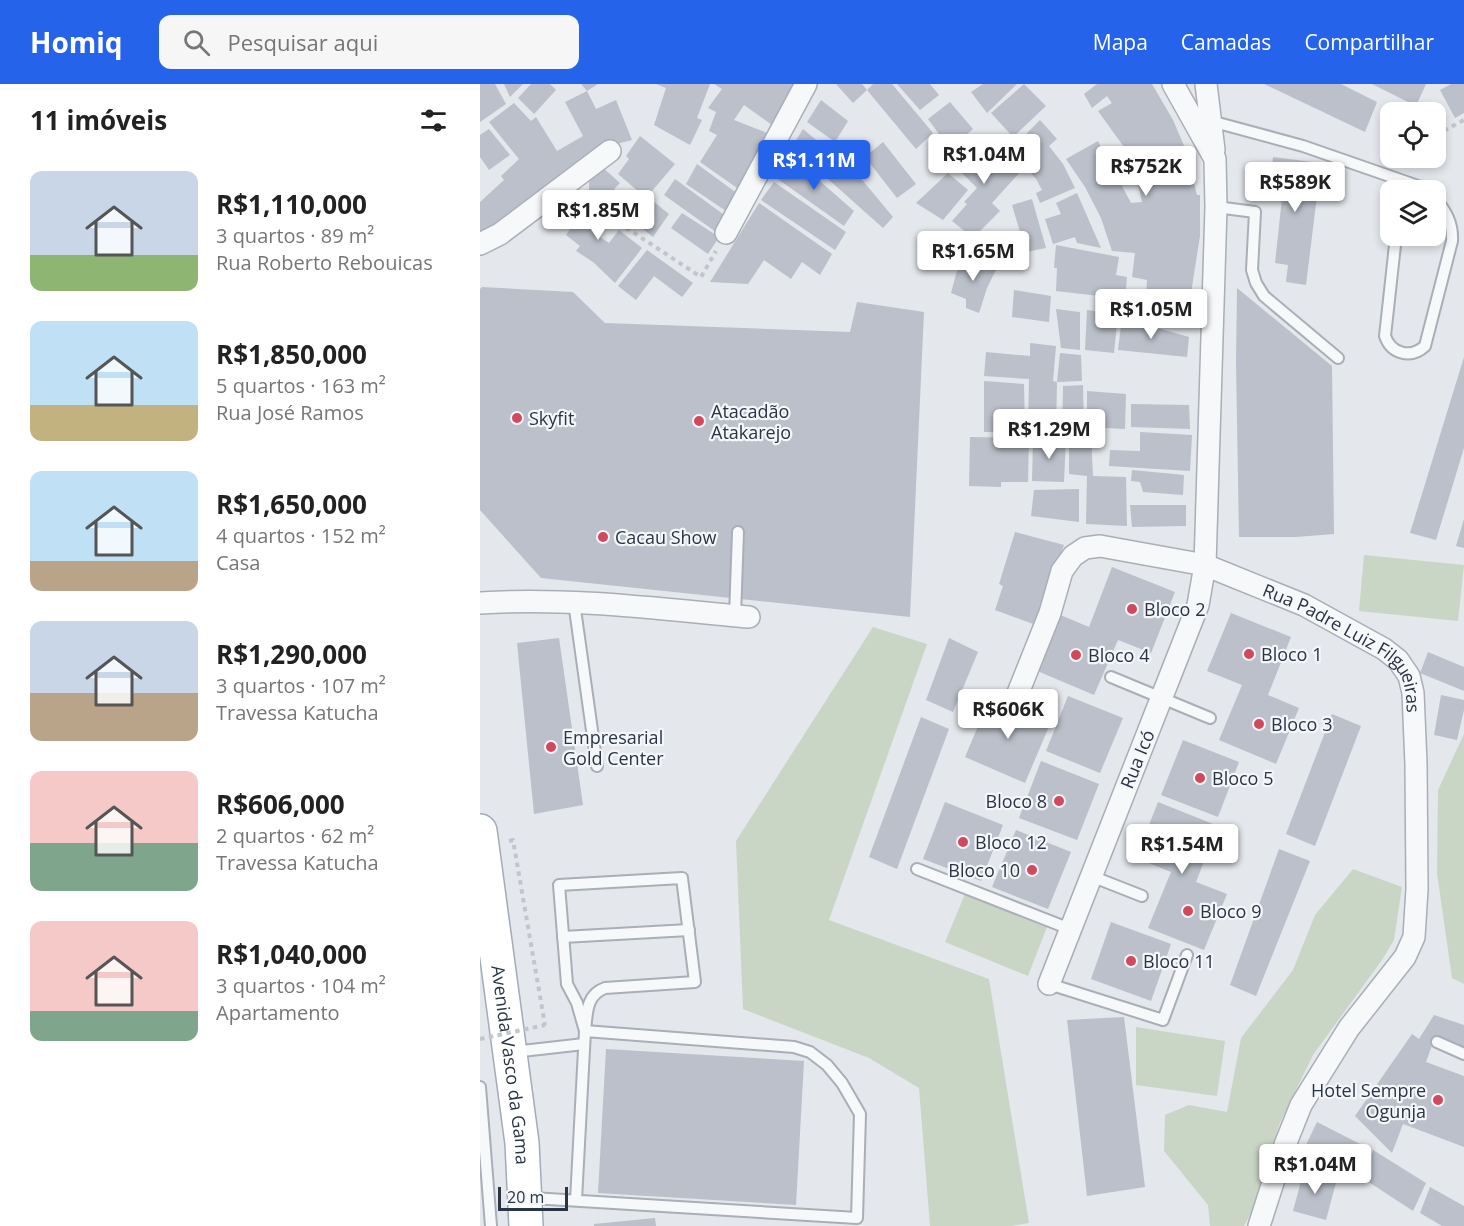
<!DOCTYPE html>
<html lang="pt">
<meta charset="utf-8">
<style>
:root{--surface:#fff;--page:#f6f6f6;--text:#222;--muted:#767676;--accent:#2563eb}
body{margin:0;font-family:"Open Sans",sans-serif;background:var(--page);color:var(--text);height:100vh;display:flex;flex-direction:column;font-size:22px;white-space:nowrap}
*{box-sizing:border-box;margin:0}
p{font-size:20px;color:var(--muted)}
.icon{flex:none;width:33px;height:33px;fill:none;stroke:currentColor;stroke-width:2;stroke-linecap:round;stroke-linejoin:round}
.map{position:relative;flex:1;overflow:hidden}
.panel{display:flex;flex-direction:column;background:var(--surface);width:480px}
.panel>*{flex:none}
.buttons{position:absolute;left:900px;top:18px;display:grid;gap:12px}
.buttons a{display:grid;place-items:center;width:66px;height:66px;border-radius:12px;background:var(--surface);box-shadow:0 3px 9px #0003;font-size:30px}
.scale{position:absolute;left:18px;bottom:15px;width:70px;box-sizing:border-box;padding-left:6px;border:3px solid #2b3445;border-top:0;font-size:16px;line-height:21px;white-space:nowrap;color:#2b3445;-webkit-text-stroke:4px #f4f6f9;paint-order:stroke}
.price{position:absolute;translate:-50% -51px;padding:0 14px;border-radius:6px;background:#fff;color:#222;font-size:20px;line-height:39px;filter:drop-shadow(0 2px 3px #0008)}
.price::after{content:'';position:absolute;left:50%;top:36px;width:18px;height:14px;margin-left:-9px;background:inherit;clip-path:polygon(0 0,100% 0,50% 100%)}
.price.on{background:var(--accent);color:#fff}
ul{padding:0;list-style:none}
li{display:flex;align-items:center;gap:18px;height:150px;padding:0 30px}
li span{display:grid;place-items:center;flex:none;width:168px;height:120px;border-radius:12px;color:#555}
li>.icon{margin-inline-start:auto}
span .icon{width:72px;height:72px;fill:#fffc;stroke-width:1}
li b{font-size:26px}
h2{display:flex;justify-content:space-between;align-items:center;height:72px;padding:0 30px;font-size:26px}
header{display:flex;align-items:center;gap:36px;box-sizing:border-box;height:84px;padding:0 30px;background:var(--accent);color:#fff}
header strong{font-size:28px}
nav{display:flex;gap:33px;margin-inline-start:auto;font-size:21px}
.search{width:420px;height:54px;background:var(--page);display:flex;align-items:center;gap:15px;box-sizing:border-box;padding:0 21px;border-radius:12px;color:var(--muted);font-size:22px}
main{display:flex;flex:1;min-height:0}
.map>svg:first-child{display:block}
</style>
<header>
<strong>Homiq</strong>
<div class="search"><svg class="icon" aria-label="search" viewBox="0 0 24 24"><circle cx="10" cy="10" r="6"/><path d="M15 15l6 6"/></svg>Pesquisar aqui</div>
<nav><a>Mapa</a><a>Camadas</a><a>Compartilhar</a></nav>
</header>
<main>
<section class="panel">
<h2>11 imóveis<svg class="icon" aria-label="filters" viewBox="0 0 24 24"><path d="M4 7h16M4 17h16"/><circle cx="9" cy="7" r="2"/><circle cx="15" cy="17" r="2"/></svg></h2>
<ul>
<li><span style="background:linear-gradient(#c9d6e8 70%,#8fb573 0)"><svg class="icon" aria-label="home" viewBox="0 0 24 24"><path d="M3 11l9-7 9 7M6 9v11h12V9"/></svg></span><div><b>R$1,110,000</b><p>3 quartos · 89 m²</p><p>Rua Roberto Rebouicas</p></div></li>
<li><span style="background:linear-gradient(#bfe0f5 70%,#c2b280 0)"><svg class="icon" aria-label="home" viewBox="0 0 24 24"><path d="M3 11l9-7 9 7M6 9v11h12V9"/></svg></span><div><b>R$1,850,000</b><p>5 quartos · 163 m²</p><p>Rua José Ramos</p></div></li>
<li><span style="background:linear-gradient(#bfe0f5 75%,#b9a48a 0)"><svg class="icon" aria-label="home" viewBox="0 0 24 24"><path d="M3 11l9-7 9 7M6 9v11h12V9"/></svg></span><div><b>R$1,650,000</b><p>4 quartos · 152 m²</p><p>Casa</p></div></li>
<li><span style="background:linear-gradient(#c9d6e8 60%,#b9a48a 0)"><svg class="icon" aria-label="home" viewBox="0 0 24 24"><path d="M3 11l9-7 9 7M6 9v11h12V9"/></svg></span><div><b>R$1,290,000</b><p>3 quartos · 107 m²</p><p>Travessa Katucha</p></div></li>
<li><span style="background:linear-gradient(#f6c9c9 60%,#7fa58c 0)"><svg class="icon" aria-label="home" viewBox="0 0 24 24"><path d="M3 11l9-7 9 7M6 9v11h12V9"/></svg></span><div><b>R$606,000</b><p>2 quartos · 62 m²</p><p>Travessa Katucha</p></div></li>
<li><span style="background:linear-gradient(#f6c9c9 75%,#7fa58c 0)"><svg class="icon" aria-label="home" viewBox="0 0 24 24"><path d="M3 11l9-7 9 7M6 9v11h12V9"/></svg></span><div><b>R$1,040,000</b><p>3 quartos · 104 m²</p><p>Apartamento</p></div></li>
</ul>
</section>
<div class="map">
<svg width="984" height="1142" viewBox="0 0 984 1142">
<rect width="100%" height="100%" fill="#e4e7ec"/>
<!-- green -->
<g fill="#c9d6c5">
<path d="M884 471 984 481 978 537 879 527Z"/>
<path d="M393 543 447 560 349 836 509 895 549 1139 531 1142H450L439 1004 389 974 263 925 256 757Z"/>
<path d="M984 650V900L972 894 957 789 958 706Z"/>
<path d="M873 785 922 803 914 856 902 876 833 971 799 1041 778 1115 764 1142H730L728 1121 684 1067 685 1031 709 1021 747 1028 761 954 813 886 835 831Z"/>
<path d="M485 810 567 843 548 892 465 858Z"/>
<path d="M656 943 745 957 737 1012 656 1001Z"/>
</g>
<!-- building -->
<g fill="#bbc0ca">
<path d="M0 0H15L26 20 0 38Z"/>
<path d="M24 0H43L30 13Z"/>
<path d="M51 0H70L76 6 54 30 38 14Z"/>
<path d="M101 0H118L107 7Z"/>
<path d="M176 0H230L217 34 222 36 210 61 174 41 186 4Z"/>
<path d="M234 0H316L292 41 264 21 254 36 287 49 272 87 260 106 220 78 237 51 229 47 236 28 228 24 242 5Z"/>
<path d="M356 0H382L387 6 393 0H412L453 49 436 65 387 6 373 19Z"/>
<path d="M417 0H450L459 11 440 26Z"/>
<path d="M503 0H537L507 29 491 8Z"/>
<path d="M544 0 566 22 533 53 511 29Z"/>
<path d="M617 0H672L693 36 705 64 717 111H720V152L709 222 701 221 700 241 653 231 654 212 666 215 667 196 652 193 655 169 632 167 621 134 605 103 586 75 618 57 651 119 662 118 658 99 644 63 618 27 632 19 627 12 612 24 604 10Z"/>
<path d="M784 0H861L897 18 885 48Z"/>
<path d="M892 0H946L936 22Z"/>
<path d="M971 0H984V29L975 34 960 6Z"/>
<path d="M107 7 116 25 136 16 152 56 133 61 88 85 0 160V118L24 96 21 92 39 75 9 38 34 19 51 37 56 33 77 67 103 52 85 18Z"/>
<path d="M341 16 368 37 355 58 327 38Z"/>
<path d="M470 18 493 45 470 65 448 35Z"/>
<path d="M560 36 577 55 569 62 583 80 595 104 560 119 556 109 562 106 556 95 546 83 543 85 526 70Z"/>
<path d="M9 45 30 71 9 86 0 73V51Z"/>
<path d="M323 45 378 91 413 133 403 144 312 63Z"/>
<path d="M499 50 540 88 512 119 520 127 493 154 472 137 487 120 484 118 497 104 479 86 492 73 483 65Z"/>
<path d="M160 52 195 80 166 114 138 90 149 75 146 72Z"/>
<path d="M403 58 436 100 417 114 385 73Z"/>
<path d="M310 71 374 127 364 142 295 93Z"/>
<path d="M793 73 841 79 826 201 806 198 808 181 795 179 802 114 789 112Z"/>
<path d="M217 80 258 110 246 127 206 100Z"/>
<path d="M121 82 140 99 134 105 149 117 138 132 109 111V94Z"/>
<path d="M468 89 488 106 463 136 436 119Z"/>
<path d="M195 95 247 133 236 148 184 111Z"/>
<path d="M294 98 366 148 355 166 281 116Z"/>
<path d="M597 109 621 164 597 159 595 153 573 160 565 135 581 130 576 119Z"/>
<path d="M91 113 120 135 111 147 129 159 139 146 162 164 135 199 113 178 96 167 100 162 86 151 91 144 75 131Z"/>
<path d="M552 115 566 164 546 168 532 121Z"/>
<path d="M173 117 189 130 173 153 156 139Z"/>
<path d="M279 119 352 170 340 191 322 178 311 195 284 176 268 200 230 198Z"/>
<path d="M202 129 239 153 228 170 191 144Z"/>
<path d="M501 153 524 159 518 180 494 169Z"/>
<path d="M576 161 639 173 636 191 647 193 645 215 576 207 577 184H574Z"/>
<path d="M167 166 213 199 202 213 174 192 156 216 138 202Z"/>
<path d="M484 171 517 184 507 204 499 229 486 224V215L471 209 476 190Z"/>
<path d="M2 203 93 208 125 239 370 248 377 218 444 228 430 533 61 494 0 426V205Z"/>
<path d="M757 204 852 282 854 450 816 453H759L756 278Z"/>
<path d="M534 206 571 212 569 238 532 233Z"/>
<path d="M576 225 600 228V266L581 264Z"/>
<path d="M607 226 638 230 634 269 605 266Z"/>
<path d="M642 234 709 253 707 273 638 266Z"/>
<path d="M550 259 576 262 573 297 577 298 576 347 548 346 549 295 504 292 506 268 550 272Z"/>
<path d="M580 269 601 271 602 297 577 298Z"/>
<path d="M984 273V364L956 456 930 449Z"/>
<path d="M504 297 544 300 545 348H504Z"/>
<path d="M603 301 604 347H582L583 302Z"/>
<path d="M607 307 646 310 645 345 607 343Z"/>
<path d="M651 320 709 321 710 345 651 343Z"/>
<path d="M660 348 712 351 710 387 629 382 630 366 660 367Z"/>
<path d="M611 351 613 392 646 393 647 442 606 440 607 392 589 390V352Z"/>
<path d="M490 353 549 354 548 398H521V403L489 402Z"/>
<path d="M586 354 584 398 552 397 553 355Z"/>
<path d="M652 386 704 391 703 411 663 408 660 398 651 397Z"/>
<path d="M599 405V438L551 432 554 406Z"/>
<path d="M650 421H706V442L652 443Z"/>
<path d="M984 435V464L976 462Z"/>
<path d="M535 448 584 461 556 541 515 526 523 502 519 500Z"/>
<path d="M632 483 695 508 671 569 638 556 614 611 555 586 578 530 609 543Z"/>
<path d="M751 529 811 553 788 611 819 624 796 680 739 656 762 601 727 587Z"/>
<path d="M79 554 103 721 54 730 37 559Z"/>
<path d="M469 554 498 568 473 628 446 616Z"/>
<path d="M948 568 984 583V607L940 589Z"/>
<path d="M961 611 984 616V626L977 656 954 651Z"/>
<path d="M588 612 643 634 620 689 566 667Z"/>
<path d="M510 614 570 640 545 699 485 673Z"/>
<path d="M852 630 881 642 835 762 806 750Z"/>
<path d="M441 633 469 645 417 785 389 773Z"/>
<path d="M703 656 759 678 738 733 681 711Z"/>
<path d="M561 677 619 700 597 756 539 734Z"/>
<path d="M465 718 523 741 501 797 443 775Z"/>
<path d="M678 718 738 742 716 798 747 810 724 866 668 844 691 788 656 774Z"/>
<path d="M536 746 591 768 568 825 512 803Z"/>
<path d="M799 765 830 777 776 912 750 901Z"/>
<path d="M631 838 691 860 671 917 611 895Z"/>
<path d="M954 931 984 941V963L955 953 946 978 984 992V1063L923 1040 912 1069 875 1032 932 950 939 955Z"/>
<path d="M644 933 665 1103 607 1112 587 936Z"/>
<path d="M126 965 324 977 316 1121 118 1109Z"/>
<path d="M837 1038 888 1064 876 1092 824 1065Z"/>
<path d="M893 1066 946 1099 933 1127 881 1093Z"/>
<path d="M824 1086 857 1095 846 1136 813 1127Z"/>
<path d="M950 1103 984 1122V1142H962L940 1129Z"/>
<path d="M175 1134 176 1142H114V1140Z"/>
</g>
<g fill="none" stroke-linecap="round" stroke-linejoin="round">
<!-- service casing -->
<g stroke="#a9aeb7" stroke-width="14">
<g id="service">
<path d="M727 36 823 62 941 103 946 106"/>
<path d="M736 123 775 128 772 186 776 199 784 212 858 274"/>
<path d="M916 152 905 252C911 270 931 275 945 262L972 157C973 139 966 128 956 115"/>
<path d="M94 518 117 682"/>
<path d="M255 532 258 448"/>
<path d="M631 593 730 634"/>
<path d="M437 785 590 845"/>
<path d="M611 792 662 812"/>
<path d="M202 794 215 898 125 904C106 911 107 929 105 947L97 919 87 900 79 801Z"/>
<path d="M83 853 209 846"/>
<path d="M569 900 683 936 707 871"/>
<path d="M957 958 984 970"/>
<path d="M33 968 104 960"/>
<path d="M0 1003 11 1142"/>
<path d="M52 1114 377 1134 380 1030 362 999 347 981 330 968 314 963 105 947 96 1116"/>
</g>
</g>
<!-- minor casing -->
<g stroke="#a9aeb7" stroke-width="24">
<g id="minor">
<path id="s1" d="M693 0 735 75 736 123 725 481 824 521 904 565 918 576 929 592 933 609 936 680 937 805 934 853 925 873 869 944 821 1021 805 1061 779 1142"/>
<path d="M726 0 734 66"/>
<path d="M246 149 326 0"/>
<path d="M0 160 20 150 130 67"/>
<path d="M0 519C90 513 180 525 269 533"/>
<path d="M534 619 570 529 582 487 593 472 605 464 620 462 725 481 718 521 569 900"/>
</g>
</g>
<!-- primary casing -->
<g stroke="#a3abb8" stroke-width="36">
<g id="primary">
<path id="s2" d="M0 747 42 1059 46 1142"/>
</g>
</g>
<!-- path -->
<g stroke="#c2c5cb" stroke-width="4" stroke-dasharray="4.5 4.5" stroke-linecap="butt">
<path d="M956 51 984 36"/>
<path d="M101 114 221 193 236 167"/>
<path d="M29 757 33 756 65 941"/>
</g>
<!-- service -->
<use href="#service" stroke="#f7f8fa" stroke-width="10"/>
<!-- minor -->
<use href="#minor" stroke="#f7f8fa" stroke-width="21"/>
<!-- primary -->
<use href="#primary" stroke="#fff" stroke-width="33"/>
<!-- path-bridge -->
<path stroke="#c2c5cb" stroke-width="4" stroke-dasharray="4.5 4.5" stroke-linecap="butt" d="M0 955 65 941"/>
</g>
<!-- markers -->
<g fill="#d1495b" stroke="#f4f6f9" stroke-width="2">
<circle cx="37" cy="334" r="6"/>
<circle cx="219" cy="337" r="6"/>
<circle cx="123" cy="453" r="6"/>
<circle cx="652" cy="525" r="6"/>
<circle cx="769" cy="570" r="6"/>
<circle cx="596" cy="571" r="6"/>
<circle cx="779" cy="640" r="6"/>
<circle cx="71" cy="663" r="6"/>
<circle cx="720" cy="694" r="6"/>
<circle cx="579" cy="717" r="6"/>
<circle cx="483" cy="758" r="6"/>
<circle cx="552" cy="786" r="6"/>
<circle cx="708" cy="827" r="6"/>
<circle cx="651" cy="877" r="6"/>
<circle cx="958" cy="1016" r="6"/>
</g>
<g text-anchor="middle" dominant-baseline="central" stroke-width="4.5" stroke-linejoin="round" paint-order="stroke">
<!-- poi labels -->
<g font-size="18" fill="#2b3445" stroke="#f4f6f9" text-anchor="start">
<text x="231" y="327">Atacadão<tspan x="231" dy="21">Atakarejo</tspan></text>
<text x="49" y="334">Skyfit</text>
<text x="135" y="453">Cacau Show</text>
<text x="664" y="525">Bloco 2</text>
<text x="781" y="570">Bloco 1</text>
<text x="608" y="571">Bloco 4</text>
<text x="791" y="640">Bloco 3</text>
<text x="83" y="653">Empresarial<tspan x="83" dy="21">Gold Center</tspan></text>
<text x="732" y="694">Bloco 5</text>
<text x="567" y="717" text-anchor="end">Bloco 8</text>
<text x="495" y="758">Bloco 12</text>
<text x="540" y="786" text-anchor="end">Bloco 10</text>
<text x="720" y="827">Bloco 9</text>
<text x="663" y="877">Bloco 11</text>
<text x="946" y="1006" text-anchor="end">Hotel Sempre<tspan x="946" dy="21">Ogunja</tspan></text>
</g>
<!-- street labels -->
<g font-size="18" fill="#2b3445" stroke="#f4f6f9">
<text stroke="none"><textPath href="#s1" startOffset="660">Rua Padre Luiz Filgueiras</textPath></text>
<text transform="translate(657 675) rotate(-68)">Rua Icó</text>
<text stroke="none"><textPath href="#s2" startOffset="236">Avenida Vasco da Gama</textPath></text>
</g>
</g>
</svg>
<div class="buttons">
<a><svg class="icon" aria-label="locate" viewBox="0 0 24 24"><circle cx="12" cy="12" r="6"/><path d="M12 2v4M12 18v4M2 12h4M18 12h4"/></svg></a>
<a><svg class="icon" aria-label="layers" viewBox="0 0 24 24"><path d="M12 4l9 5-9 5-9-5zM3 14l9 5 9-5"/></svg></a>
</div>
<div class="scale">20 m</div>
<b class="price" style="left:504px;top:101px">R$1.04M</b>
<b class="price on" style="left:334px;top:107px">R$1.11M</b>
<b class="price" style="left:666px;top:113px">R$752K</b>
<b class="price" style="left:815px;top:129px">R$589K</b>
<b class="price" style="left:118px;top:157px">R$1.85M</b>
<b class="price" style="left:493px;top:198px">R$1.65M</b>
<b class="price" style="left:671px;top:256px">R$1.05M</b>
<b class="price" style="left:569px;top:376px">R$1.29M</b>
<b class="price" style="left:528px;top:656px">R$606K</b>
<b class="price" style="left:702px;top:791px">R$1.54M</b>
<b class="price" style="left:835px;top:1111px">R$1.04M</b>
</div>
</main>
